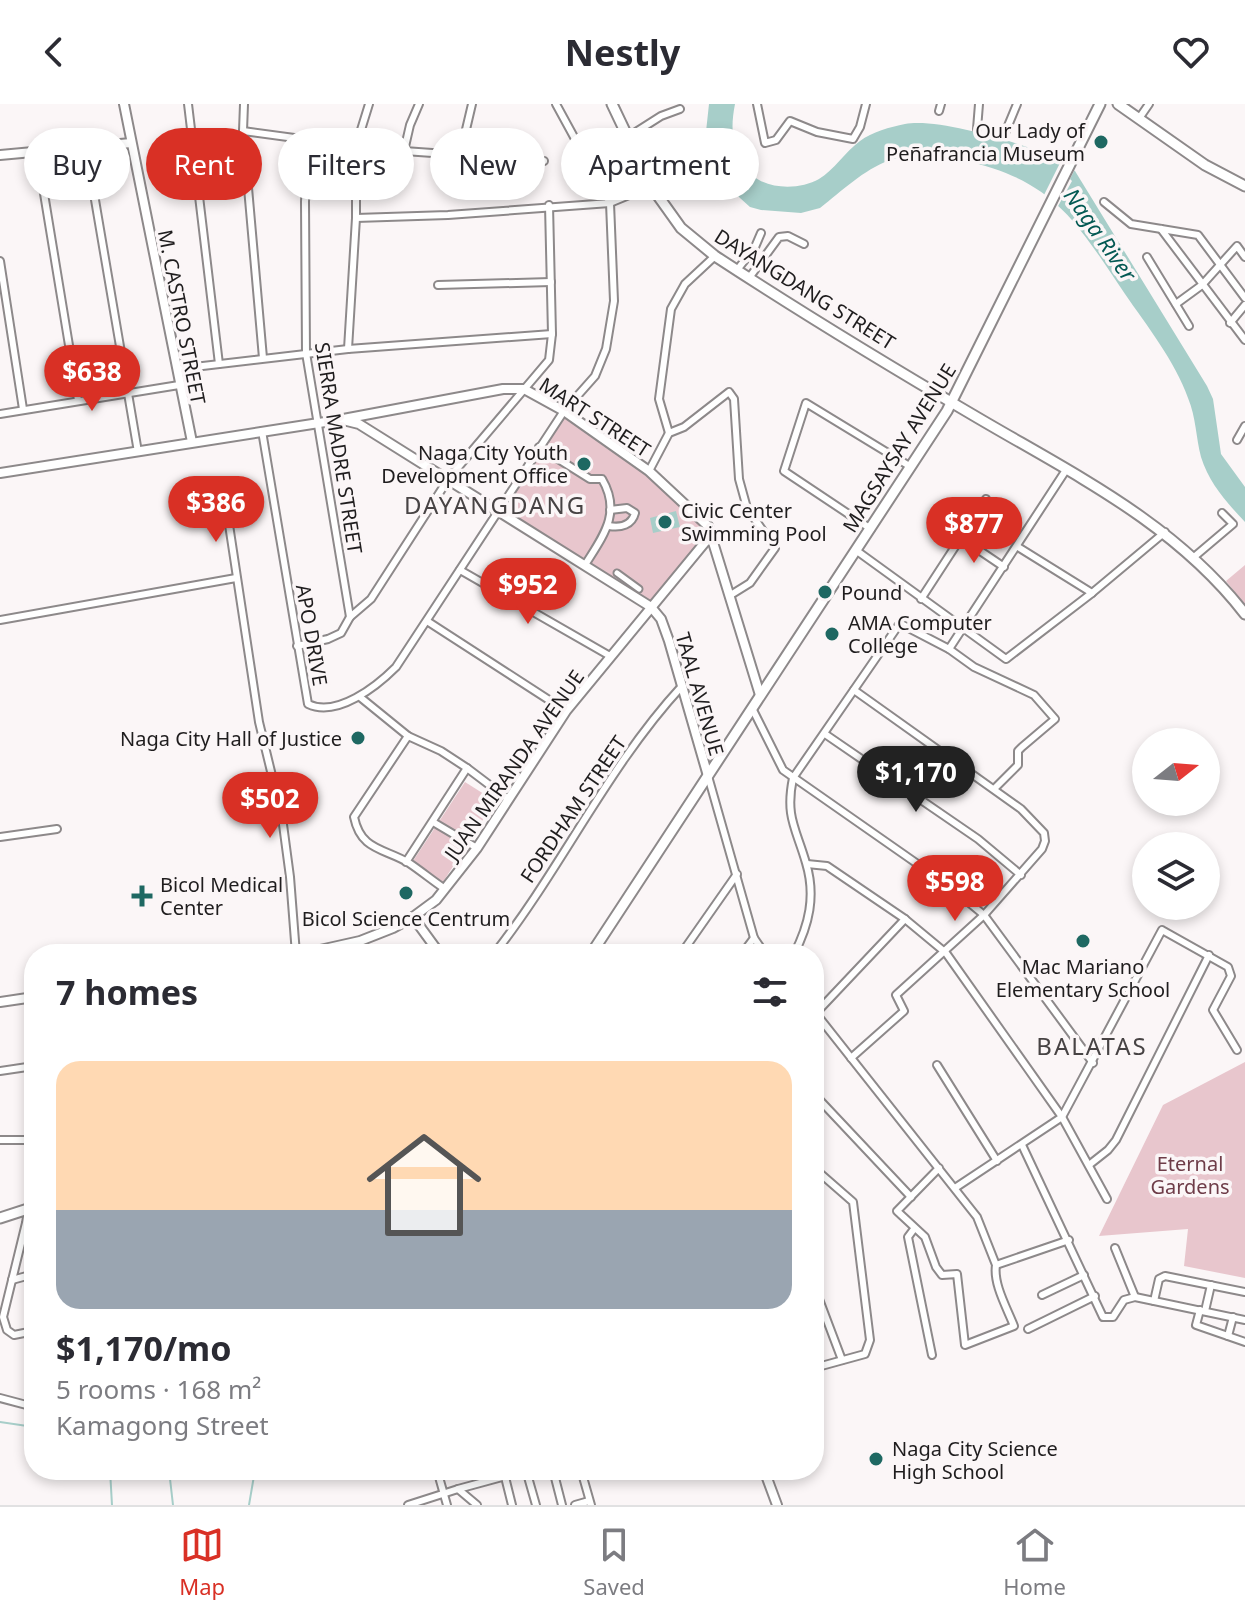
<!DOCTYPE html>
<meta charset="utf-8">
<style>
:root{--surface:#fff;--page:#f7f7f7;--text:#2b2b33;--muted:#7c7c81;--line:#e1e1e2;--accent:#d93025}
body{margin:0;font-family:"Noto Sans",sans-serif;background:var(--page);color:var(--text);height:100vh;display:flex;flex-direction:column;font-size:30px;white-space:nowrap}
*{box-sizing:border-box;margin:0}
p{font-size:26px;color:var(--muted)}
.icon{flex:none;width:44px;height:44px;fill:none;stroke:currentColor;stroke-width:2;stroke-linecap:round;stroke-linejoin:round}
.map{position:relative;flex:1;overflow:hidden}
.panel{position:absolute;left:24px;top:840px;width:800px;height:536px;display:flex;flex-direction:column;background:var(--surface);border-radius:32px;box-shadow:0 4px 12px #0003}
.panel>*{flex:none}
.hud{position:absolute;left:24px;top:24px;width:800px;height:72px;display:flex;gap:16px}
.needle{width:52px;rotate:73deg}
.controls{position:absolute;left:1132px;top:624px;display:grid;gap:16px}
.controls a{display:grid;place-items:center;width:88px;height:88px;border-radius:50%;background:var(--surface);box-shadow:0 4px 12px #0003;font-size:40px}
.price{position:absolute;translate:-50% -68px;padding:0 18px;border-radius:28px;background:var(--accent);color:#fff;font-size:26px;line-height:52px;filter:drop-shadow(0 2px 4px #0008)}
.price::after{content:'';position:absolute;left:50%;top:48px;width:24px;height:18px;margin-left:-12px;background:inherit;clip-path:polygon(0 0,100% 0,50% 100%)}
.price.current{background:#222;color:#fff}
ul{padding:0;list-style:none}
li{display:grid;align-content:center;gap:16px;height:424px;padding:0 32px}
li+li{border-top:2px solid var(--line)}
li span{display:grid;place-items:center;height:248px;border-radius:24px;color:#555}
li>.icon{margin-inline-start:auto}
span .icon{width:144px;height:144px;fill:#fffc;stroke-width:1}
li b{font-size:34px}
h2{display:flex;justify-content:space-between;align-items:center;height:96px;padding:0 32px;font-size:34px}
.tag{padding:0 28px;border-radius:36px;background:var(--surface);box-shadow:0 4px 12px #0003;font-size:28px;line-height:72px}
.tag.current{background:var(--accent);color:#fff}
header{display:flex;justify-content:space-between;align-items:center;height:104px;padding:0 32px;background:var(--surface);font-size:36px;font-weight:700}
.dock{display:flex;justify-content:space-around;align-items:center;height:112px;border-top:2px solid var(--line);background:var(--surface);font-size:22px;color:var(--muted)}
.dock a{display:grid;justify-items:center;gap:4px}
.dock .current{color:var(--accent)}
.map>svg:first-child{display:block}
</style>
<header><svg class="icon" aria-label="back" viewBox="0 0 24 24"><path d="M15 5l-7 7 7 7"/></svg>Nestly<svg class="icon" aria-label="heart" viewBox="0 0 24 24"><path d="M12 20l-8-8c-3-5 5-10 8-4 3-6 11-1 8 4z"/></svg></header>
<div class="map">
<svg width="1245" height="1401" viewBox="0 0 1245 1401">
<rect width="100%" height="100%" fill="#fbf6f7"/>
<!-- green -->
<g fill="#e8c6cd">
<path d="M564 307 649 367 708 422 711 431 651 503 498 406Z"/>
<path d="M1245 461V501L1226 477Z"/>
<path d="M465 678 495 697 443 778 413 757Z"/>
<path d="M1245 958V1174L1184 1162 1188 1125 1099 1132 1163 1001Z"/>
</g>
<!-- water -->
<g fill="#a7cec9">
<path d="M709 0H735C730 26 732 42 746 64 760 86 798 87 819 75 834 66 845 48 860 37 872 28 890 23 905 20 939 14 1016 38 1049 51 1058 55 1067 62 1075 67L1207 282 1213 295 1221 350 1245 383V418C1227 399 1209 379 1201 353 1196 334 1196 313 1188 294 1175 257 1147 222 1125 190 1075 116 1054 76 962 56 938 51 914 48 890 56 863 66 842 87 820 104L801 109 761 106 750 103 740 94 721 74 704 46Z"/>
<path d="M676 407 680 423 653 429 650 414Z"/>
</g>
<!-- pier -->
<path fill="#fbf6f7" d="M1062 55 1076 63 1070 75 1072 77 1057 104 1043 93Z"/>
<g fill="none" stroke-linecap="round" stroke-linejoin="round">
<!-- stream -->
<g stroke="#a7cec9" stroke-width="2">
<path d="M0 1318 34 1323"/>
<path d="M110 1366 112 1401"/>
<path d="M169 1366 173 1401"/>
<path d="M249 1401 255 1366"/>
</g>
<!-- pedestrian casing -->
<g stroke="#8d898a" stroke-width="9">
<path id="pedestrian" d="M617 469 639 485"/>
</g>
<!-- minor casing -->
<g stroke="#8d898a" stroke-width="10">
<g id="minor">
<path d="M188 0 219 260"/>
<path d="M244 0 243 27 263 254"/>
<path d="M757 0 765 39 776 36 790 17 817 28 853 35 860 23 866 0"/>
<path d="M939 7 941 0"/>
<path d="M1140 13 1149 0"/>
<path d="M977 25 979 0"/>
<path d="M243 27 376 45 544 57"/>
<path d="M1005 29 1017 0"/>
<path d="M628 33 661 12 680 5"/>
<path d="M308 36 305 98 306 249 350 513"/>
<path d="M86 43 138 348"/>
<path d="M37 47 78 296"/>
<path d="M404 47 410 21 419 0"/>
<path d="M460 51 472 0"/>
<path d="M1104 98 1131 120 1198 131 1245 194"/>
<path d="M356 114 448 111 610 99 651 82"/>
<path d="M1161 125 1245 236"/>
<path d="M1147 153 1189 222"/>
<path d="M0 157 23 305"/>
<path d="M737 166 755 143 761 129"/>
<path d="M749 174 779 133 788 132 804 140"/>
<path d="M438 181 551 178"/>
<path d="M1176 200 1202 181 1237 142 1245 153"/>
<path d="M1230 219 1245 201"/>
<path d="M348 245 356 114V42L369 0"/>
<path d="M177 265 348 245 552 230"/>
<path d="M0 310 179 281"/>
<path d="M262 327 308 600C337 614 377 582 396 563L564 307 595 272 606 245 614 197 610 99 556 0"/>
<path d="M669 329 659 295 671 205 685 180 715 152"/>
<path d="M1237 336 1245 322"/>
<path d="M539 343 590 375H602C622 409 603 432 585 461"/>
<path d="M649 367 669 329 684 323 729 288 734 295 739 375 747 404 775 444 750 479 729 492"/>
<path d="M226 401 259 618 282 713 290 773 296 850"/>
<path d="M609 422C621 424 632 421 635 409L627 404 610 406"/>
<path d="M871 425 784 367 806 299 911 363"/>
<path d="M961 434 1004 463"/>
<path d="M1018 443 1092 489"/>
<path d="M857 447 1006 555 1092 489 1165 428"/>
<path d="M1194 453 1233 420 1222 409"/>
<path d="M460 466 610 552"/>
<path d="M921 495 986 395"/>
<path d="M0 516 236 474"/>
<path d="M427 517 566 607"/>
<path d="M297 542 328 535 341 529 350 513 371 495 449 374 549 256 552 230 549 101"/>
<path d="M949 545 1066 366"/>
<path d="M360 593 408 632 441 647 467 664"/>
<path d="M752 604 783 666 949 782 984 811 1093 959"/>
<path d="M825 630 978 735 1021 771"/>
<path d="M408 632 354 713C361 747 384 744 409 759 421 767 433 777 445 785"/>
<path d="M708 672 754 834 765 850"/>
<path d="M433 718 477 744"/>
<path d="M0 733 57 725"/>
<path d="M406 758 467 664 508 695"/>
<path d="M807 760 827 762 905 815 946 849 1062 1013 1107 1095"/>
<path d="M494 850C561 765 608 662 682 582"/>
<path d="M681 850 737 770"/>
<path d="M742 850 754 834"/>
<path d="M794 850C809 821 816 792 806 759 796 724 785 713 793 674L898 522 901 520 949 545 974 563 1034 591 1055 615 1022 643 1018 647V661L995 684"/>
<path d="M814 907 977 1113 996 1161C993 1180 1007 1204 1014 1222L965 1241 957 1170 942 1171 936 1163 925 1133 897 1107 939 1064"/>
<path d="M816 909 905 815"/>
<path d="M851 954 904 907 896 891 984 811 1042 745 1045 737 1044 729 1021 705 854 586"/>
<path d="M937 961 997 1057"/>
<path d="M0 967 34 962"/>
<path d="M814 990 911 1093"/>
<path d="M0 1036H34"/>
<path d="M1022 1041 1103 1213H1113L1124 1196 1135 1193 1245 1216"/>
<path d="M1089 1061 1108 1046 1116 1036 1209 851"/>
<path d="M814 1064 853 1098 870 1236 865 1250 814 1264"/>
<path d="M34 1069 26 1119 3 1213 7 1226 14 1231 34 1227"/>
<path d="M955 1084 1062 1013 1162 826 1228 863 1231 872 1213 906 1237 946"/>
<path d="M914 1125 908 1133 932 1251"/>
<path d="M1115 1144 1135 1193"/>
<path d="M996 1161 1069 1136"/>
<path d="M12 1176 34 1170"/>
<path d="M814 1182 842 1256"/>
<path d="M1042 1191 1084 1171"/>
<path d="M1154 1197 1159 1175 1165 1172 1245 1188"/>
<path d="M1200 1206 1196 1221 1245 1238"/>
<path d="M1205 1207 1211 1181"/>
<path d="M1028 1225 1095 1192"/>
<path d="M1228 1232 1233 1213"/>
<path d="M0 1294 34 1303"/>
<path d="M437 1366 447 1401"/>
<path d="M526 1366 536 1401"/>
<path d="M553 1366 562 1401"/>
<path d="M581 1366 591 1401"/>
<path d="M505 1373 512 1401"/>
<path d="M458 1385 528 1366"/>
<path d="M408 1401 458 1385 477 1401"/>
<path d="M575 1401 589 1397"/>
</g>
</g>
<!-- tertiary casing -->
<g stroke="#8d898a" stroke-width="12">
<g id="tertiary">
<path d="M124 0 192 338"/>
<path d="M0 51 131 39"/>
<path d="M347 317 359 320 651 503 661 515 669 537 708 672"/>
<path d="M0 369 338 316 503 285H524L564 307 649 367 708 422 760 591"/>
<path d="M413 813 440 850"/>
<path d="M302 850 360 837 393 824 413 813 436 796 477 744 566 607 711 431"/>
<path d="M0 898 34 893"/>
<path d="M764 1366 777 1401"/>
</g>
</g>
<!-- secondary casing -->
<g stroke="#8d898a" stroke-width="13">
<g id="secondary">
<path d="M612 0 651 82 681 124 715 152C799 207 886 260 973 311 1071 369 1174 418 1245 510"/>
<path d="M1118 0 1205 61 1245 82"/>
<path d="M591 850 947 307 1100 0"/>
<path d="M0 1114 34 1103"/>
</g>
</g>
<!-- pedestrian -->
<use href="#pedestrian" stroke="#fff" stroke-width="5"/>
<!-- minor -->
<use href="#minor" stroke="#fff" stroke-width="6"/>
<!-- tertiary -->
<use href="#tertiary" stroke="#fff" stroke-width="8"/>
<!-- secondary -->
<use href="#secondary" stroke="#fff" stroke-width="9"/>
</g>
<!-- markers -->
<g fill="#1e6862" stroke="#fbf6f7" stroke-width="3">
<circle cx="1101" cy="38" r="8"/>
<circle cx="584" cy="360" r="8"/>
<circle cx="665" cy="418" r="8"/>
<circle cx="825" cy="488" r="8"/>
<circle cx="832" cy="530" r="8"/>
<circle cx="358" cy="634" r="8"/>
<circle cx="406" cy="789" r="8"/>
<path d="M138 780h8v8h8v8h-8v8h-8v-8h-8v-8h8z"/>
<circle cx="1083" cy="837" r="8"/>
<circle cx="876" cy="1355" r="8"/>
</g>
<g text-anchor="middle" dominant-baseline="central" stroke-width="7" stroke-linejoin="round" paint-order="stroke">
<!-- poi labels -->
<g font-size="20" fill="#1f1d1e" stroke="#fbf6f7" text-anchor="start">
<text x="1085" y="26" text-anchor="end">Our Lady of<tspan x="1085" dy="23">Peñafrancia Museum</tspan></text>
<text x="568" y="348" text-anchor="end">Naga City Youth<tspan x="568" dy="23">Development Office</tspan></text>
<text x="681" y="406">Civic Center<tspan x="681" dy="23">Swimming Pool</tspan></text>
<text x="841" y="488">Pound</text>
<text x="848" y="518">AMA Computer<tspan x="848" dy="23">College</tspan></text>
<text x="342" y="634" text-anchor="end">Naga City Hall of Justice</text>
<text x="160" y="780">Bicol Medical<tspan x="160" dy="23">Center</tspan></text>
<text x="406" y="814" text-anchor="middle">Bicol Science Centrum</text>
<text x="1083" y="862" text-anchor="middle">Mac Mariano<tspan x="1083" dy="23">Elementary School</tspan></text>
<text x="892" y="1344">Naga City Science<tspan x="892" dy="23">High School</tspan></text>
</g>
<!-- street labels -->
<g font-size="20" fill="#1f1d1e" stroke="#fbf6f7">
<text transform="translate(805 185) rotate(32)">DAYANGDANG STREET</text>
<text transform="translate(182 213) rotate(79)">M. CASTRO STREET</text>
<text transform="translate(595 313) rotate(33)">MART STREET</text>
<text transform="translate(339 344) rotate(81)">SIERRA MADRE STREET</text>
<text transform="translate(899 344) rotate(-58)">MAGSAYSAY AVENUE</text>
<text transform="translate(312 531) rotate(80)">APO DRIVE</text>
<text transform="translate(700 590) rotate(74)">TAAL AVENUE</text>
<text transform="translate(514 661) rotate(-55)">JUAN MIRANDA AVENUE</text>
<text transform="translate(573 705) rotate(-56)">FORDHAM STREET</text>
</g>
<!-- park labels -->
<g font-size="20" fill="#6e3c48" stroke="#fbf6f7">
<text x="1190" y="1059">Eternal<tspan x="1190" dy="23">Gardens</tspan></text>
</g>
<!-- water labels -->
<g font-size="22" font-style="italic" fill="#035953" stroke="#fbf6f7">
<text transform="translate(1101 130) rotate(55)">Naga River</text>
</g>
<!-- quarter labels -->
<g font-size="24" letter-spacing="2" fill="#474344" stroke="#fbf6f7">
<text x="495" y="400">DAYANGDANG</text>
<text x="1092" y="941">BALATAS</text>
</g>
</g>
</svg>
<div class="controls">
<a><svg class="needle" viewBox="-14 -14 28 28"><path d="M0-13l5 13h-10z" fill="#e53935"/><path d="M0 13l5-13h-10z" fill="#7c7c81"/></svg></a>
<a><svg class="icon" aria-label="layers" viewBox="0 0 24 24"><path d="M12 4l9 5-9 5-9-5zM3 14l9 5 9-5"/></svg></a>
</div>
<b class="price" style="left:92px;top:309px">$638</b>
<b class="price" style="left:216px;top:440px">$386</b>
<b class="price" style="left:974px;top:461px">$877</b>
<b class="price" style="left:528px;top:522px">$952</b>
<b class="price current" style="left:916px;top:710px">$1,170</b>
<b class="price" style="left:270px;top:736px">$502</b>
<b class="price" style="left:955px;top:819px">$598</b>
<div class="hud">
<a class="tag">Buy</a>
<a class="tag current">Rent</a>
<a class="tag">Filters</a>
<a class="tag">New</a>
<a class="tag">Apartment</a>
</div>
<section class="panel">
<h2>7 homes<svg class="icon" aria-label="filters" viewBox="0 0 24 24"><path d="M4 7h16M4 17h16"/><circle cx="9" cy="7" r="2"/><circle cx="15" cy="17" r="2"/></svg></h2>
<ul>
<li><span style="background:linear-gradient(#ffd9b3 60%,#9aa5b1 0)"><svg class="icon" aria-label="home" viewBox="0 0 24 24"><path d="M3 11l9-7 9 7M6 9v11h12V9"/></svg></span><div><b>$1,170/mo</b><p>5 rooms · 168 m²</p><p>Kamagong Street</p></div></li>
</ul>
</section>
</div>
<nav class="dock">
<a class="current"><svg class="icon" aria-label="map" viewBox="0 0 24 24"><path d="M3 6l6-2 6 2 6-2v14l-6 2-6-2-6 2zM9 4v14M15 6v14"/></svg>Map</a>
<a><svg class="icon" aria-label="saved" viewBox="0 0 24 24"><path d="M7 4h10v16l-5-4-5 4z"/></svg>Saved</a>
<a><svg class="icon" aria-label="home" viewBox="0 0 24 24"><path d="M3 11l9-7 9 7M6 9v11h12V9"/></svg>Home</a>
</nav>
